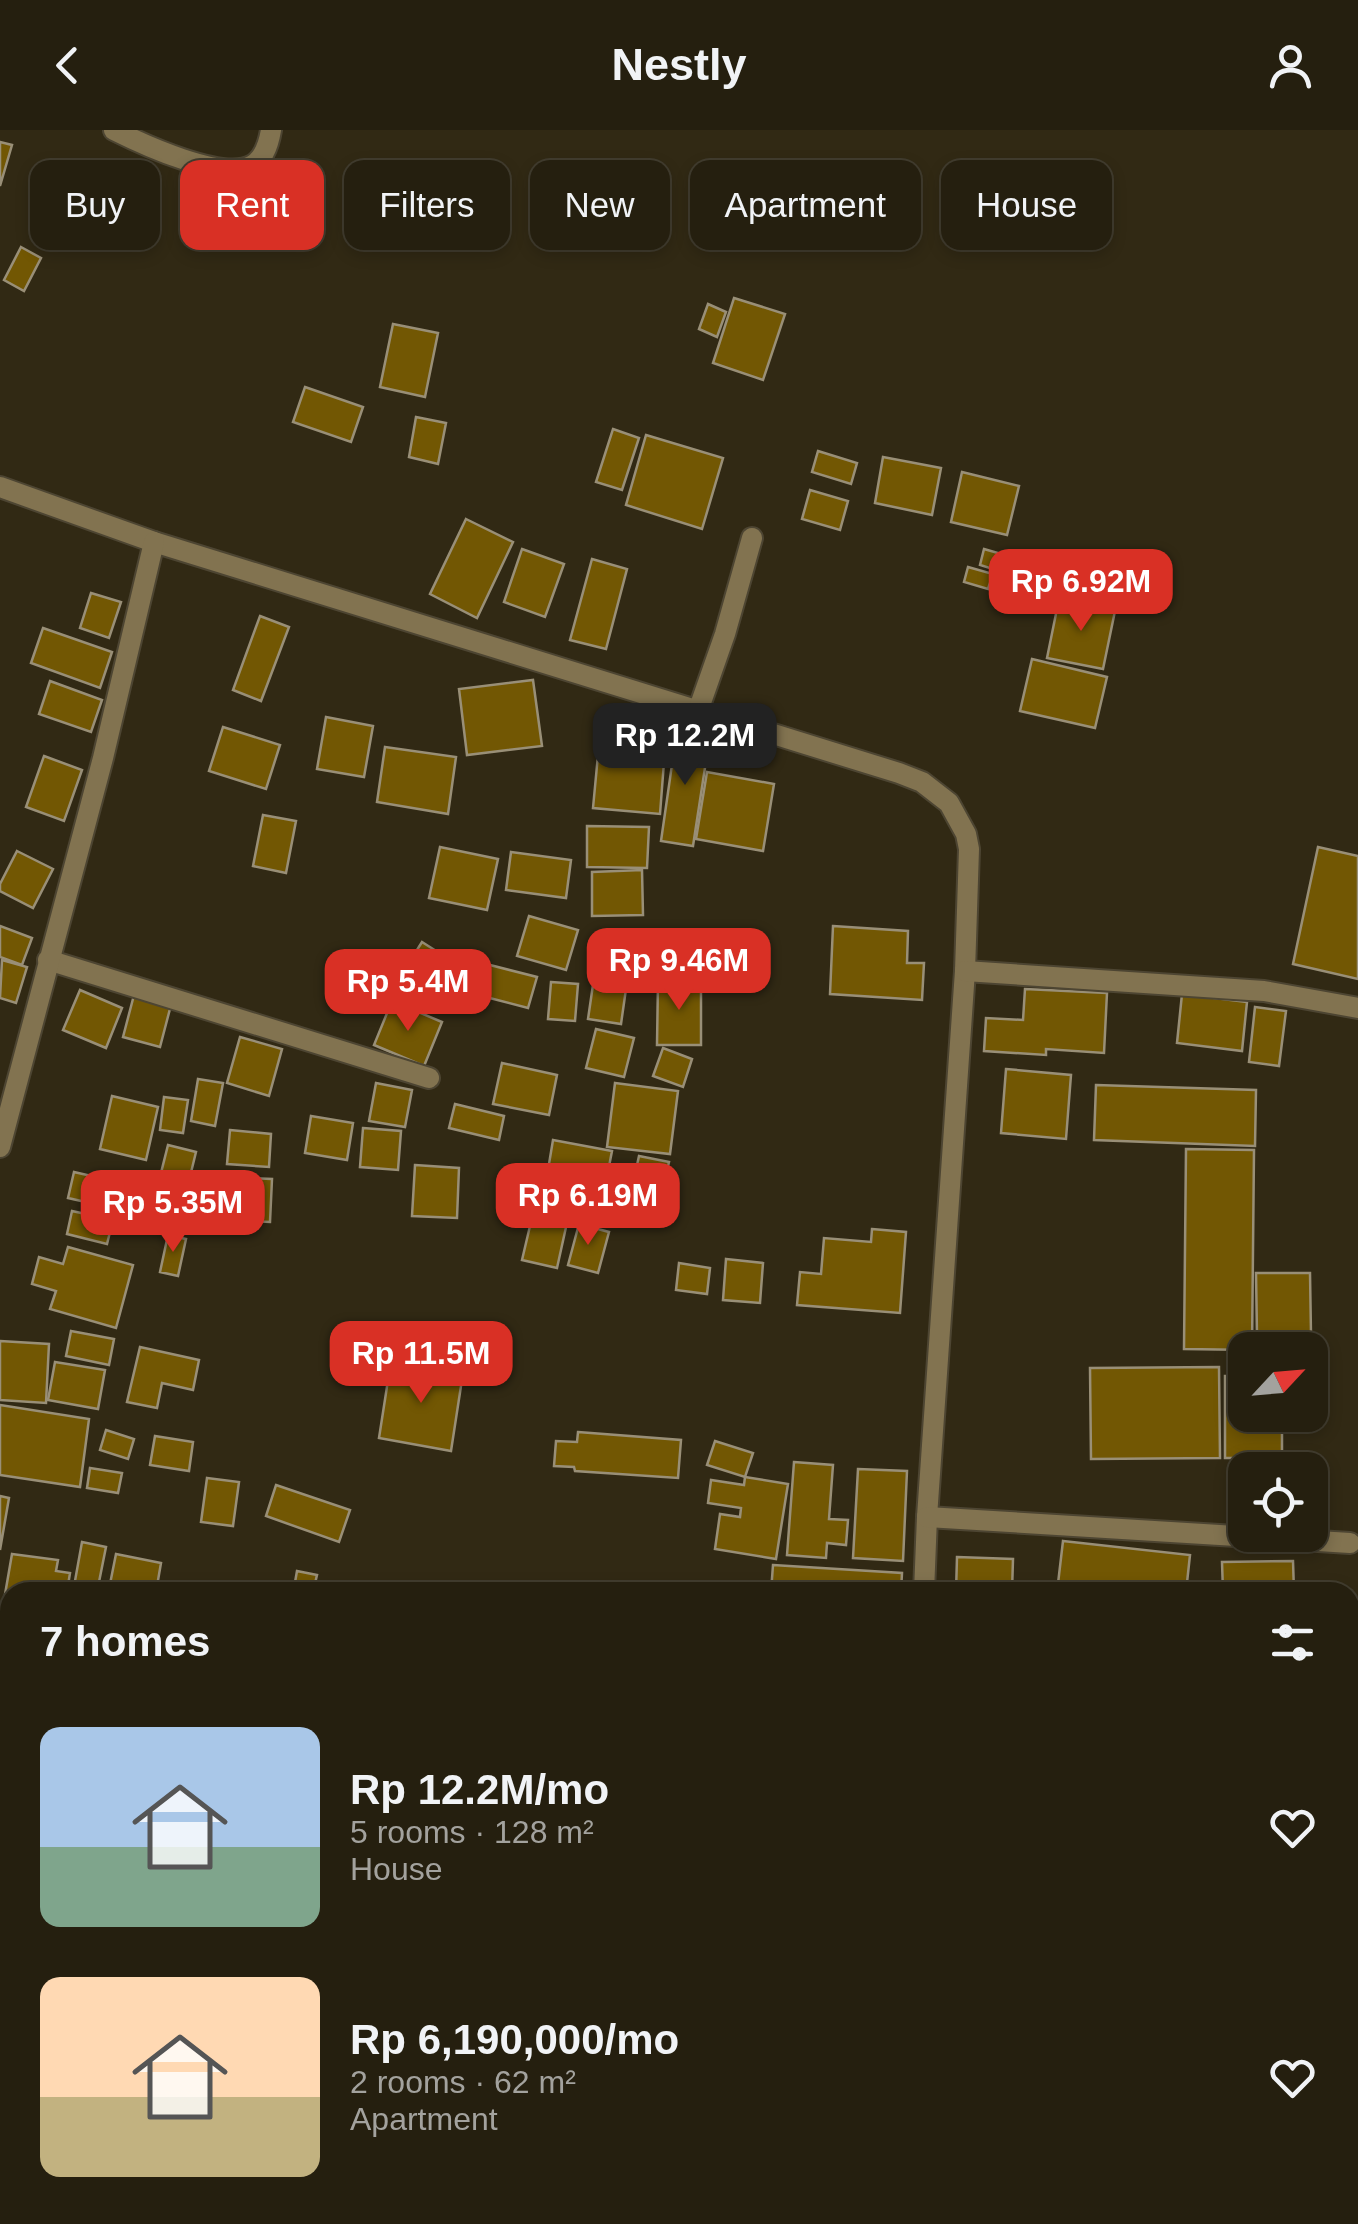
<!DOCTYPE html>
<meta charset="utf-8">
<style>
:root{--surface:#251f0f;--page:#2d2718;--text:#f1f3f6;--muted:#a3a29e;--line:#423d2f;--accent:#d93025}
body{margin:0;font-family:Arial,sans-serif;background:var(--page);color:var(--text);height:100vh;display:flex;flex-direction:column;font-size:38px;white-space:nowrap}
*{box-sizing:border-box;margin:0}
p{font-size:32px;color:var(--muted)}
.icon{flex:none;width:55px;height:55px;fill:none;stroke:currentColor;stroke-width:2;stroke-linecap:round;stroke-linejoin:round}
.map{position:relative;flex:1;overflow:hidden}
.details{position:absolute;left:0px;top:1452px;width:1360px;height:642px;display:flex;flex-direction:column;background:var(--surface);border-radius:30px 30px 0 0;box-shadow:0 5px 15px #0003,0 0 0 2px var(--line)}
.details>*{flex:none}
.guide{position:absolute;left:30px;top:30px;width:1300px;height:90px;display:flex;gap:20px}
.needle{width:65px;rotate:64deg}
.controls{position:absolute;left:1228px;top:1202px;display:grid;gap:20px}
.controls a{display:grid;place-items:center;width:100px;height:100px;border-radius:20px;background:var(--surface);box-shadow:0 5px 15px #0003,0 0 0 2px var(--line);font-size:50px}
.price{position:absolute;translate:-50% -85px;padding:0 22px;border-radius:20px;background:var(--accent);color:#fff;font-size:32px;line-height:65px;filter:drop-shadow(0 2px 5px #0008)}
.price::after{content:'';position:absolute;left:50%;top:60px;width:30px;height:22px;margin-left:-15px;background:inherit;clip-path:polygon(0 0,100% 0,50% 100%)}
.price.current{background:#222;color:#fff}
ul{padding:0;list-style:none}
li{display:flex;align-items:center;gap:30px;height:250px;padding:0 40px}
li span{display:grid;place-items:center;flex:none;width:280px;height:200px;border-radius:20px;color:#555}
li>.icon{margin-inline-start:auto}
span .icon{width:120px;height:120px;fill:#fffc;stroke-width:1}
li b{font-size:42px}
h2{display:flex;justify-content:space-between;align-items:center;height:120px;padding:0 40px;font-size:42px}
.chip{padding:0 35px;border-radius:20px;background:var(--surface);box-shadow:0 5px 15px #0003,0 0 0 2px var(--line);font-size:35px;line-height:90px}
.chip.current{background:var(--accent);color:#fff}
header{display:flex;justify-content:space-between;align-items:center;height:130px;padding:0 40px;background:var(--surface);font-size:45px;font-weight:700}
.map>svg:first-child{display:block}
</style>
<header><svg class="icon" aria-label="back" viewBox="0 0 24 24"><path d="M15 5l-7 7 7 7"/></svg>Nestly<svg class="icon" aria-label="person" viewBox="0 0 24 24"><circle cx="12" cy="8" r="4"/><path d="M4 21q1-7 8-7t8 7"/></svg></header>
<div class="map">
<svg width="1358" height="2094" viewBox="0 0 1358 2094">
<rect width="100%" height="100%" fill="#312914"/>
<!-- building -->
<g fill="#725703" stroke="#998f77" stroke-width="2.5">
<path d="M0 12 12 15 0 56Z"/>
<path d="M21 117 41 128 24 161 4 150Z"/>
<path d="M734 168 785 184 763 250 713 233Z"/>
<path d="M708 174 726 182 717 207 699 199Z"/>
<path d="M393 194 438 203 425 267 380 257Z"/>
<path d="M305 257 363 277 351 312 293 292Z"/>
<path d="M416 287 446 293 438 334 409 327Z"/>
<path d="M613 299 639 308 622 360 596 352Z"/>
<path d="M646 305 723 328 702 399 626 375Z"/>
<path d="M818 321 857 333 851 354 812 342Z"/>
<path d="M883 327 941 338 932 385 875 373Z"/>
<path d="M962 342 1019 356 1007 405 951 392Z"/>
<path d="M810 360 848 371 840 400 802 389Z"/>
<path d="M466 389 513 412 477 488 430 464Z"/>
<path d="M522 419 564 434 545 487 504 472Z"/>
<path d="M984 419 1012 427 1010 435 999 432 996 440 980 435Z"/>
<path d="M592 429 627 439 606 519 570 510Z"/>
<path d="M968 437 993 444 988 459 964 452Z"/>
<path d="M91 463 121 472 109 508 80 498Z"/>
<path d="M1059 469 1115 481 1103 539 1047 528Z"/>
<path d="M260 486 289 497 261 571 233 560Z"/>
<path d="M43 498 112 522 100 558 31 533Z"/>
<path d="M1032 529 1107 547 1095 598 1020 581Z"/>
<path d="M533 550 542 616 467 625 459 559Z"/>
<path d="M50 551 102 570 91 602 39 584Z"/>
<path d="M326 587 373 596 364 647 317 639Z"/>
<path d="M223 597 280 615 266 659 209 641Z"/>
<path d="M677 600 710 605 693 716 661 711Z"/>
<path d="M385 617 456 627 448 684 377 672Z"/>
<path d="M598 625 664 632 660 684 593 678Z"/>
<path d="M44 626 82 640 64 691 26 677Z"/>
<path d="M707 642 774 654 763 721 696 709Z"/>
<path d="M263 685 296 691 286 743 253 736Z"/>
<path d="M587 696 649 697 647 738 587 737Z"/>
<path d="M440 717 498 729 487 780 429 768Z"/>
<path d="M1318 717 1358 726V849L1293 834Z"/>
<path d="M17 721 53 739 33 778 0 761V754Z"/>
<path d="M511 722 571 730 566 768 506 760Z"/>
<path d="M642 740 643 785 592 786V742Z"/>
<path d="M529 786 578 800 566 840 517 826Z"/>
<path d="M0 796 32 808 22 835 0 827Z"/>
<path d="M833 796 908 801 907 833H924L922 870 830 864Z"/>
<path d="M609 801 642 805 639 839 606 836Z"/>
<path d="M422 812 458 835 435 873 398 850Z"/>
<path d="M2 830 27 837 16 873 0 868Z"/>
<path d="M490 835 537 847 528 878 482 866Z"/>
<path d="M594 848 627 852 621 894 588 889Z"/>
<path d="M658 851 701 852V915H657Z"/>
<path d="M551 852 578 854 575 891 548 889Z"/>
<path d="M1025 859 1107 863 1104 923 1046 919V925L984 921 986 888 1023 890Z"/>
<path d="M80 860 122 878 106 918 63 900Z"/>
<path d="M1182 864 1247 872 1242 921 1177 913Z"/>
<path d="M134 865 171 875 160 917 123 907Z"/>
<path d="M392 871 442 892 424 936 374 915Z"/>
<path d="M1255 877 1286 881 1279 936 1249 932Z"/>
<path d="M596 899 634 908 624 947 586 938Z"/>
<path d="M240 907 282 919 269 966 227 953Z"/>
<path d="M663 918 692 929 683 957 653 946Z"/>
<path d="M502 933 557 945 549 985 493 974Z"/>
<path d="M1006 939 1071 945 1066 1009 1001 1003Z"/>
<path d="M198 949 223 953 215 996 191 991Z"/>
<path d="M376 953 412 960 405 997 369 991Z"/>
<path d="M615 953 678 961 670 1024 607 1017Z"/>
<path d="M1096 955 1256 960 1255 1016 1094 1010Z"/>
<path d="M112 966 158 977 146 1030 100 1019Z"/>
<path d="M164 967 188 970 183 1003 160 1000Z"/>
<path d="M455 974 504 986 499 1010 449 998Z"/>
<path d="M311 986 353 993 347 1030 305 1023Z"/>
<path d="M363 998 401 1001 398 1040 360 1037Z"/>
<path d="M230 1000 271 1004 269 1037 227 1034Z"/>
<path d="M553 1010 612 1021 606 1052 548 1040Z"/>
<path d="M168 1015 196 1022 186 1063 158 1055Z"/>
<path d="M1186 1019 1254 1020 1252 1220 1184 1219Z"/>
<path d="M639 1026 669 1032 661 1065 632 1058Z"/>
<path d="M415 1035 459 1038 457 1088 412 1086Z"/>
<path d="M74 1042 126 1054 121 1080 68 1068Z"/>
<path d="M230 1047 272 1049 270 1092 227 1090Z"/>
<path d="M538 1062 572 1070 557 1138 522 1130Z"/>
<path d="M72 1081 113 1090 107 1114 67 1104Z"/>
<path d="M579 1094 609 1102 598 1143 568 1135Z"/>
<path d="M872 1099 906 1102 900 1183 797 1175 800 1142 821 1144 824 1108 871 1112Z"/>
<path d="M168 1105 186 1109 178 1146 160 1142Z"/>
<path d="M68 1117 133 1135 116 1198 50 1179 56 1161 32 1154 39 1127 63 1134Z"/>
<path d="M726 1129 763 1133 760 1173 723 1170Z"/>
<path d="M679 1133 710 1138 707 1164 676 1160Z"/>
<path d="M1256 1143H1310L1311 1204 1257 1205Z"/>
<path d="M71 1201 114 1209 109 1235 66 1226Z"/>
<path d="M0 1211 49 1214 46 1273 0 1270Z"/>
<path d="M140 1217 199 1230 193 1260 162 1253 157 1278 127 1272Z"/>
<path d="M391 1231 463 1243 451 1321 379 1308Z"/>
<path d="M55 1232 105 1240 98 1279 48 1270Z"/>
<path d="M1219 1237 1220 1328 1091 1329 1090 1238Z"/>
<path d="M1225 1246H1245V1285H1282V1328H1225Z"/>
<path d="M0 1275 89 1289 80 1357 0 1345Z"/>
<path d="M106 1300 134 1309 128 1329 100 1320Z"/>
<path d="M578 1302 681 1310 678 1348 575 1341 574 1337 554 1336 556 1311 577 1312Z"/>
<path d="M155 1306 193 1312 189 1341 150 1335Z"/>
<path d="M715 1311 753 1323 745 1347 707 1335Z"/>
<path d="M794 1332 833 1335 829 1389 848 1390 846 1415 827 1413 826 1428 787 1425Z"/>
<path d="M90 1338 122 1343 118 1363 87 1358Z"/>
<path d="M858 1339 907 1341 903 1431 853 1428Z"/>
<path d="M745 1347 788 1354 776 1429 715 1419 720 1384 740 1387 741 1378 708 1373 711 1350 744 1355Z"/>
<path d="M207 1348 239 1352 233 1396 201 1392Z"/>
<path d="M276 1355 350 1380 339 1412 266 1386Z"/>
<path d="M0 1366 9 1368 0 1420Z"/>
<path d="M1063 1411 1190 1425 1186 1462H1057Z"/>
<path d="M82 1412 106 1417 97 1462H73Z"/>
<path d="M12 1424 58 1430 56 1441 70 1443 67 1462H10V1477L3 1476Z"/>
<path d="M116 1424 161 1433 156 1462 109 1459Z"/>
<path d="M957 1427 1013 1429 1012 1462H956Z"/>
<path d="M1293 1431 1294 1462H1223L1222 1432Z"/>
<path d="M773 1435 902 1443 901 1462H771Z"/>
<path d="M297 1441 317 1445 313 1462H281L282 1456 294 1458Z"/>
<rect x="1025" y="1455" width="24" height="7"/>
<path d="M0 1484 10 1486 1 1523H0Z"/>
<rect x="1350" y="1510" width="8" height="41"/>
<path d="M3 1664 10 1666V1800L0 1797Z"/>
<path d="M245 2085H324L321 2094H272Z"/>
<path d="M722 2085H787V2094H723Z"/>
<rect x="906" y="2085" width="46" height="9"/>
<path d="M1013 2085 1058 2086 1057 2094H1012Z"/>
</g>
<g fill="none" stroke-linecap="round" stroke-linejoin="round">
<!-- minor casing -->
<g stroke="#4d4532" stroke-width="24">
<g id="minor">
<path d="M114 0C142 14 223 52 253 35 264 28 269 12 271 0"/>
<path d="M0 357 154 412 899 643 922 652 949 673 966 704 969 719 965 841 927 1387 924 1462"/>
<path d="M698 581 725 504 752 408"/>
<path d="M48 830 429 948"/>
<path d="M965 841 1264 861 1358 878"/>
<path d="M0 1017 103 628 154 412"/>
<path d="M927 1387 1350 1413"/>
<path d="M0 1872 10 1846"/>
</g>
</g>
<!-- tertiary casing -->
<g stroke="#4d4532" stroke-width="24">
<g id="tertiary">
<path d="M0 1578 10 1583"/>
<path d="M1111 2085 1140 2094"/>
<path d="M991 2094V2085"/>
</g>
</g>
<!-- minor -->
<use href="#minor" stroke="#827350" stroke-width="20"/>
<!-- tertiary -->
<use href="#tertiary" stroke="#827350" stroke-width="20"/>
</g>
</svg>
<div class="controls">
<a><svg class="needle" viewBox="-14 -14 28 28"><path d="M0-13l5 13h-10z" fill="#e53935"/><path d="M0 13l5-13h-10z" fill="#a3a29e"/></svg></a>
<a><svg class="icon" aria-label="locate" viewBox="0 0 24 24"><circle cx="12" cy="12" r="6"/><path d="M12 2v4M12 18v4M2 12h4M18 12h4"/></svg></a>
</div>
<b class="price" style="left:1081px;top:504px">Rp 6.92M</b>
<b class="price current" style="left:685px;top:658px">Rp 12.2M</b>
<b class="price" style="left:679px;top:883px">Rp 9.46M</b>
<b class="price" style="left:408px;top:904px">Rp 5.4M</b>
<b class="price" style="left:588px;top:1118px">Rp 6.19M</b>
<b class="price" style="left:173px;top:1125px">Rp 5.35M</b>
<b class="price" style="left:421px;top:1276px">Rp 11.5M</b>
<div class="guide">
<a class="chip">Buy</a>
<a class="chip current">Rent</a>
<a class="chip">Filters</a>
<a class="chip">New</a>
<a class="chip">Apartment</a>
<a class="chip">House</a>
</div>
<section class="details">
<h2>7 homes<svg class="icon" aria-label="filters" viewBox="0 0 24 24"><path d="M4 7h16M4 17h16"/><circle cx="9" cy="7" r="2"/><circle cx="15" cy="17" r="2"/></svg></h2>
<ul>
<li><span style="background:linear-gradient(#a9c7e8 60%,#7fa58c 0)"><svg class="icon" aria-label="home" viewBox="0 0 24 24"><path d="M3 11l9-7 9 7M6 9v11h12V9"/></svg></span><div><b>Rp 12.2M/mo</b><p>5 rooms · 128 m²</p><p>House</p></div><svg class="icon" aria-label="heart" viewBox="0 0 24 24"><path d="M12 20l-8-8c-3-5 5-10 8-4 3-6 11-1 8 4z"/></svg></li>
<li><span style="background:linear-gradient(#ffd9b3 60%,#c2b280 0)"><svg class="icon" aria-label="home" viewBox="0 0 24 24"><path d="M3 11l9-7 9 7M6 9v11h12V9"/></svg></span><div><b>Rp 6,190,000/mo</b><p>2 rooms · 62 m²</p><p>Apartment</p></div><svg class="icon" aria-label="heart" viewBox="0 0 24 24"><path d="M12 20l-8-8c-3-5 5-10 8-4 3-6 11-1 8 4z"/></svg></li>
</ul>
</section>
</div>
